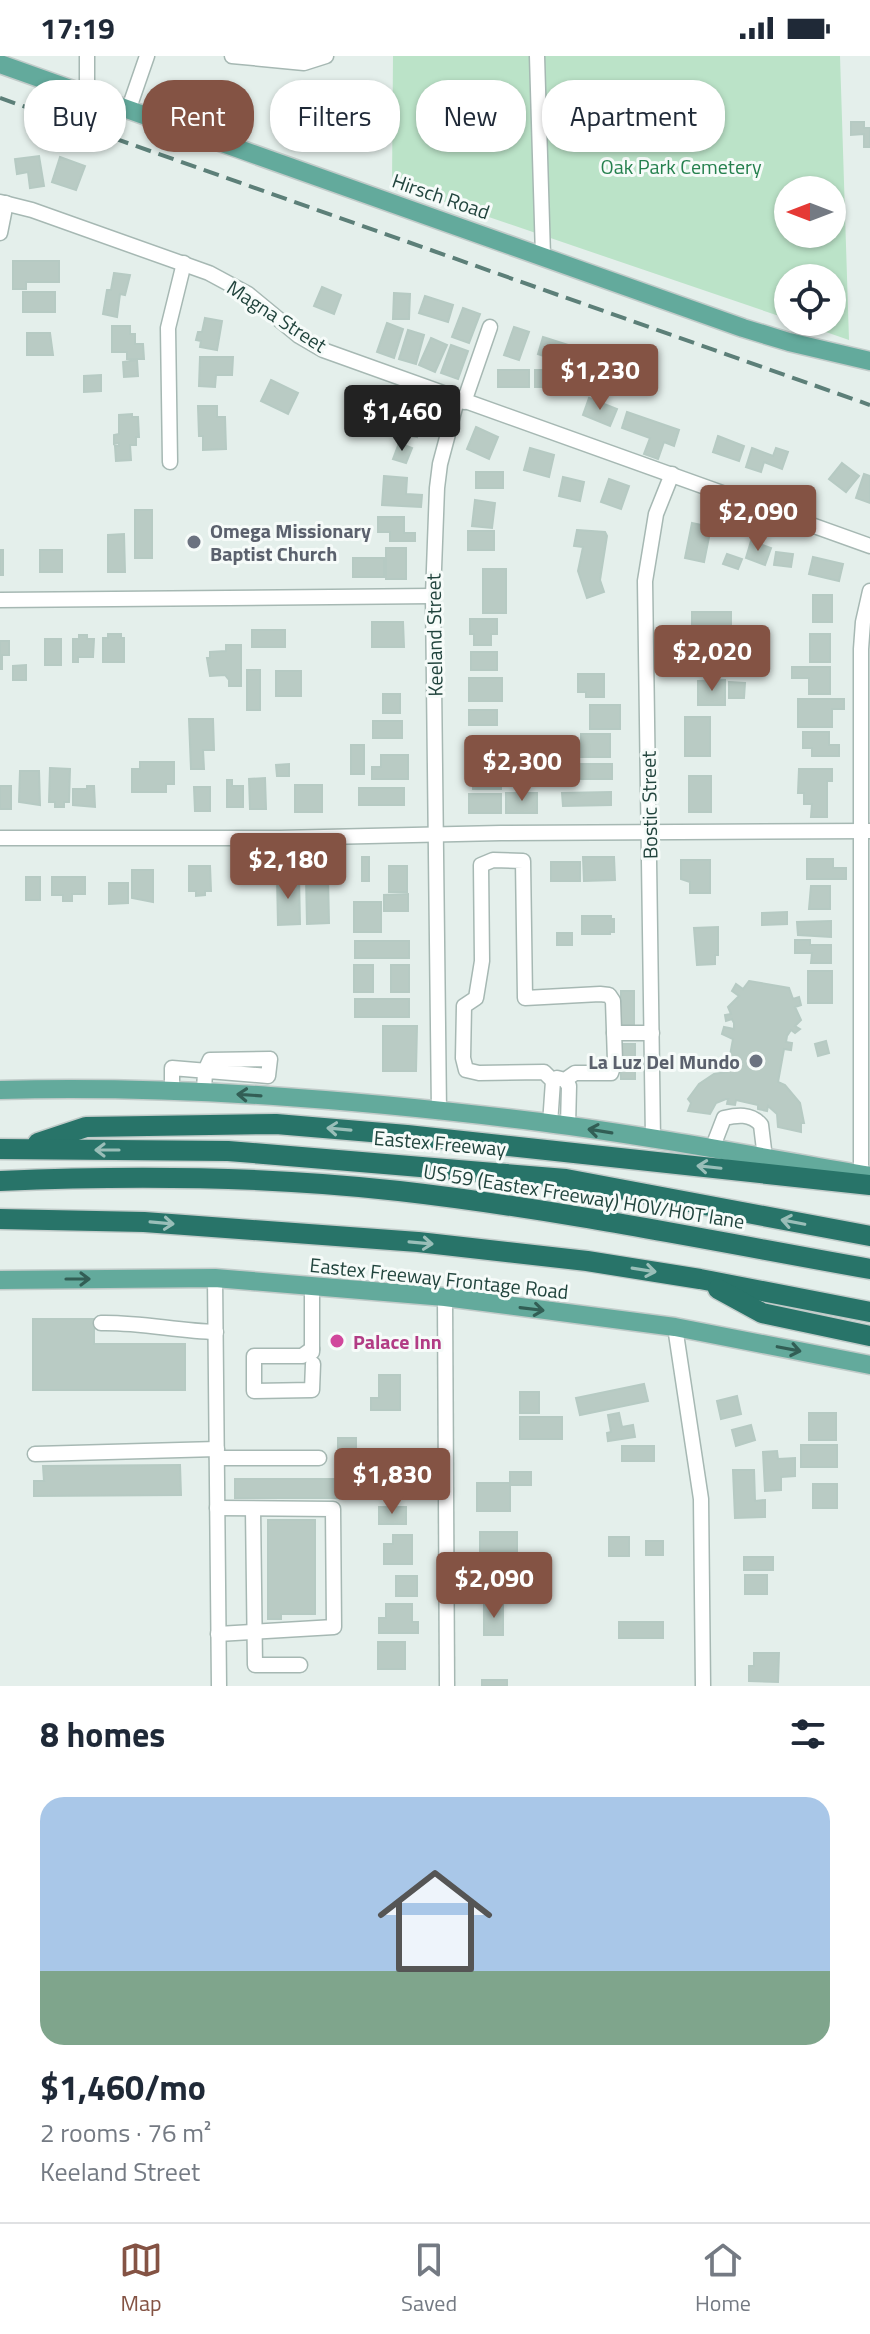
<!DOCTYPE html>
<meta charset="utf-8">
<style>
:root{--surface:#fff;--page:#f6f6f7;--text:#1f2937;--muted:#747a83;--line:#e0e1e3;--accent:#845344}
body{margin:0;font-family:"Titillium Web",sans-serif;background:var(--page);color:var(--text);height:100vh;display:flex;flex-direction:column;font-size:30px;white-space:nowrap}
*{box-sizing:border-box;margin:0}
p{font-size:26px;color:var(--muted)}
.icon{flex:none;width:44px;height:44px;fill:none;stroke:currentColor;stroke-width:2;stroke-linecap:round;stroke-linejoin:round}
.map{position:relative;height:1630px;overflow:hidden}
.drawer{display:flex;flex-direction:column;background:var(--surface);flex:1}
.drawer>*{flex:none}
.banner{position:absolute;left:24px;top:24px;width:822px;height:72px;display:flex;gap:16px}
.needle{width:52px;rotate:270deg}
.buttons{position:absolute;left:774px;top:120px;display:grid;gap:16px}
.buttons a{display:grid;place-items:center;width:72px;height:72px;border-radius:50%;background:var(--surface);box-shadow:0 2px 6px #0004;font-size:40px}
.price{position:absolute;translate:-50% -68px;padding:0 18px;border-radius:8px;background:var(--accent);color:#fff;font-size:26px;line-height:52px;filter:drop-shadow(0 2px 4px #0008)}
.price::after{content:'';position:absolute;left:50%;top:48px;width:24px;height:18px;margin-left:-12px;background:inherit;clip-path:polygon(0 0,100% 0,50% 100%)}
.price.on{background:#222;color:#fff}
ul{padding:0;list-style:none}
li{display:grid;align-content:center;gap:16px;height:424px;padding:0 40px}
li span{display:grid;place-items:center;height:248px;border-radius:24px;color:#555}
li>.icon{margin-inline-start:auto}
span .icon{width:144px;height:144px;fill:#fffc;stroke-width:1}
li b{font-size:34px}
h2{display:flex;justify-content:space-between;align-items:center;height:96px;padding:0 40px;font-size:34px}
.pill{padding:0 28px;border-radius:32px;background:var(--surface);box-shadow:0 2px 6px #0004;font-size:28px;line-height:72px}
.pill.on{background:var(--accent);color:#fff}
.status{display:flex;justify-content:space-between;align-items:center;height:56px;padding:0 40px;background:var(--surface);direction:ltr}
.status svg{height:22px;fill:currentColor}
.menu{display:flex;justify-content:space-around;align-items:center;height:112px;border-top:2px solid var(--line);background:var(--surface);font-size:22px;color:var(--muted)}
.menu a{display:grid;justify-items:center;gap:4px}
.menu .on{color:var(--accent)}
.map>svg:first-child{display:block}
</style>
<div class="status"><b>17:19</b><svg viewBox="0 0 49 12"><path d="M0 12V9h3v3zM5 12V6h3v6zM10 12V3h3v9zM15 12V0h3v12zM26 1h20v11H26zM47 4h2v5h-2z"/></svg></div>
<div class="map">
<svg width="870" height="1630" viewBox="0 0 870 1630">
<rect width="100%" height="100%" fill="#e4efeb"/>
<!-- green -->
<path fill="#bbe3c8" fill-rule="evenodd" d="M393 0H840L849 284 797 266H832V222H788V263L392 128ZM788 134H832V178H788Z"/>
<!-- building -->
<g fill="#b9cbc4" stroke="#b6cac3" stroke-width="2">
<path d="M851 66H864V72H870V91H864V78L851 79Z"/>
<path d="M39 100 44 130 30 132 28 116 17 118 15 103Z"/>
<path d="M60 101 85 110 76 134 52 126Z"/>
<path d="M13 205H59V226H26V233H13Z"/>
<path d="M114 217 130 219 125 239 120 238 117 261 103 258 107 234H111Z"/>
<path d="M322 231 341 239 334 258 314 250Z"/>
<rect x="23" y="236" width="32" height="20"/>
<path d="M394 237 410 238 409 263H393Z"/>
<path d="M425 240 453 249 448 266 419 257Z"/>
<path d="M463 252 480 258 469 287 452 281Z"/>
<path d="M205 262 222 265 217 294 200 291 201 285 196 284 198 276H202Z"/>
<path d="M387 267 403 273 394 302 377 296Z"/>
<path d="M112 270H130V278H135V288H143L144 303H127V296H112Z"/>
<path d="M514 271 529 276 519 304 504 299Z"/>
<path d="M408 274 424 279 416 308 399 303Z"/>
<path d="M27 277H50L53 299H27Z"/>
<path d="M543 281 571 290 565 307 538 298Z"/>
<path d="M431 282 447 289 435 316 419 309Z"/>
<path d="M451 289 468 295 458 323 441 317Z"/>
<path d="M200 301H233L232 319H216L215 331 199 330Z"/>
<path d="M137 304 138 320 124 321 123 306Z"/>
<rect x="498" y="314" width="31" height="17"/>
<rect x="535" y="314" width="30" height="17"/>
<path d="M101 319V335L84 336V320Z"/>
<path d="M271 324 298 337 288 358 261 345Z"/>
<path d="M589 342 617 353 610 370 583 359Z"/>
<path d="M396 348 411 351 410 358 421 360 417 381 368 372 371 351 395 355Z"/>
<path d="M198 350H217V361H225L226 393 203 394V380H199Z"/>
<path d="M627 356 679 374 674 390 664 386 658 403 644 398 650 382 622 372Z"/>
<path d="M132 358V361H138L139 381H136V389H130L131 404 116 405 115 390H119V387L114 388V379L119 378V359Z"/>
<path d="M476 371 498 381 489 403 467 393Z"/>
<path d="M718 380 744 390 739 405 713 396Z"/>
<path d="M399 387 412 392 406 407 393 403Z"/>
<path d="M530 392 554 399 549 421 524 414Z"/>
<path d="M752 392 773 400 776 392 788 396 782 413 764 406 761 416 746 411Z"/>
<path d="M842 407 859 420 846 436 829 423Z"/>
<rect x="476" y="416" width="27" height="16"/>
<path d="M864 418 870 420V447L856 442Z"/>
<path d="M384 420 407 422 406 438 422 439 421 451 382 449Z"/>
<path d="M563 421 584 426 580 445 559 440Z"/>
<path d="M609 423 629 430 621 453 601 446Z"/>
<path d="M475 444 495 447 492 472 472 470Z"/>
<rect x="135" y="454" width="17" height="48"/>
<path d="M378 461H404V477H415V485H390V476H378Z"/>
<path d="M692 467 711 471 704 506 685 502Z"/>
<path d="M577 474 605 476 607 480 600 524 604 536 587 542 578 515 583 491 574 490Z"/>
<rect x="468" y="475" width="26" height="19"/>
<path d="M124 478 125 516H108V479Z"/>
<path d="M751 485 771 492 765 509 746 502Z"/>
<rect x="386" y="492" width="20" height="31"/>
<rect x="0" y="494" width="3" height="25"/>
<rect x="40" y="494" width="22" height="22"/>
<path d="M776 496 793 498 791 511 774 509Z"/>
<path d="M727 498 742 503 738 513 723 508Z"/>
<path d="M813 501 843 508 839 525 809 518Z"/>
<rect x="353" y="502" width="31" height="19"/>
<rect x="483" y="513" width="23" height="44"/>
<rect x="813" y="539" width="19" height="27"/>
<path d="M692 556H731V584H713V573H692Z"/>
<path d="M470 563H497V578H491V589H474V578H470Z"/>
<path d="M372 566H403L404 591H372Z"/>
<rect x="252" y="574" width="33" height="17"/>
<path d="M108 578H121V582H124V606H103V582H108Z"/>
<rect x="810" y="578" width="20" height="28"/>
<path d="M79 579H87V583H94L93 601H78V606H73V583H79Z"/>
<rect x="45" y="583" width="16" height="26"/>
<path d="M0 585H9V599H2V613H0Z"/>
<path d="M226 589H241V630H229V624L225 619 210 620 207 602H210V596L226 595Z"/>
<rect x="471" y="596" width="26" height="18"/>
<path d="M26 609V624H13V610Z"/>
<path d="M792 611H830V638H809V622H792Z"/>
<rect x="247" y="614" width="13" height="40"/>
<rect x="276" y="615" width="25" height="25"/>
<path d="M578 618H604V641H586V636H578Z"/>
<rect x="469" y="622" width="33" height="23"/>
<path d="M725 624V649H698V625Z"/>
<path d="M729 626 745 627 744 642H729Z"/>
<rect x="383" y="638" width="17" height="19"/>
<path d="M798 643H844V653H832V671H798Z"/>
<rect x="590" y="649" width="30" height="24"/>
<rect x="469" y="654" width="28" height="15"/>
<rect x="685" y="661" width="25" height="39"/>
<path d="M189 663H213L214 694H203L204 713H191Z"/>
<rect x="373" y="665" width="29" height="17"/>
<path d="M803 676H829V689H839V700H812V692H803Z"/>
<rect x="581" y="678" width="29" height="23"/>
<rect x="471" y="684" width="35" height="16"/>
<rect x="351" y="689" width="13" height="29"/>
<path d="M381 699H408V723H372V711H381Z"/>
<path d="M140 706H174V728H166V736H132V713H140Z"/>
<path d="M289 708V720H277L276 709Z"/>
<rect x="578" y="708" width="34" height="15"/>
<path d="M501 710V733H473V711Z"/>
<path d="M50 712 70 713 69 746H64V751H55V746H49Z"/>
<path d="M799 713H832V725H827V761H811L812 748H804V737H798Z"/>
<path d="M20 715H39L40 749 19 746Z"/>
<rect x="689" y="720" width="22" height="36"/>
<path d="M265 722 266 753H250L249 723Z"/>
<path d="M227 724H232V730H243V751H227Z"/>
<rect x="295" y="729" width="27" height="27"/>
<rect x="0" y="730" width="11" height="23"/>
<path d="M87 730H94L95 751 73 749V733H87Z"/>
<path d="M194 731H210V755H195Z"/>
<rect x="359" y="732" width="45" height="17"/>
<path d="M611 736V749L563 750 562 737Z"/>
<rect x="506" y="737" width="31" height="20"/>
<rect x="469" y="738" width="32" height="19"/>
<rect x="362" y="801" width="7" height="24"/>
<path d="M583 801H614L615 824 584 825Z"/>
<path d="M807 803H833V812H846V823H807Z"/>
<path d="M681 804H710V837H690V826L681 823Z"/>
<rect x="551" y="806" width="29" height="19"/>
<path d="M189 810H210L211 835H205V839L196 840V835H189Z"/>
<rect x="389" y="810" width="18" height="26"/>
<path d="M132 814H153V846L132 842Z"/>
<path d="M328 820 329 867 307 868 306 821Z"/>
<rect x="26" y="821" width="14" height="23"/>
<path d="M52 821H85V838H72V845H63V839H52Z"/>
<path d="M277 821H299L300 868 278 869Z"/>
<path d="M109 827H128V847L109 848Z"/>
<path d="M811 830H830V853H809Z"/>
<path d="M408 838V855H384V839Z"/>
<rect x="354" y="846" width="27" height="30"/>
<path d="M787 856V868L762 869V857Z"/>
<path d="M582 860H611V863H614V876H610V878H582Z"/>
<path d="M831 865V881L798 879 797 866Z"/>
<path d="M718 871V899H715V908L697 909 694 872Z"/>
<rect x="557" y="877" width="15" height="12"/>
<path d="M795 884H810V889H831V907H811L812 897H795Z"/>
<rect x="355" y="885" width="54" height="17"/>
<rect x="354" y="909" width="19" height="27"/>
<rect x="391" y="909" width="18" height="27"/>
<rect x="808" y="915" width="24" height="32"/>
<path d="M749 925 789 932 793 943 799 941 801 949 795 951 801 964 795 970 800 973 795 977 791 974 787 980 786 986 792 987 791 994 784 993 778 1026 785 1029 800 1047 804 1067H801V1076L778 1071 777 1058 768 1050 767 1055 758 1053V1049L736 1044 735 1049 727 1048 728 1043H726L716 1047 710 1058 688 1055 691 1047 688 1043 699 1028 714 1018 727 1016 733 983 722 978 724 971 734 973V967L732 963 726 965 725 959 731 958 728 951 739 940 732 935 736 928 743 933Z"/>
<rect x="621" y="935" width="13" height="34"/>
<rect x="355" y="943" width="54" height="18"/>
<path d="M383 970H417L416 1015H383Z"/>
<path d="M826 985 829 997 818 1000 815 988Z"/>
<rect x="621" y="988" width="14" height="35"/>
<path d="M33 1263H94V1288H185V1334H33Z"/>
<path d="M379 1319H400V1354H371V1342H379Z"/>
<path d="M644 1328 648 1345 580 1359 576 1342Z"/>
<rect x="520" y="1336" width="19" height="21"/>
<path d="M737 1340 741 1358 721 1363 717 1345Z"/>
<path d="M619 1357 622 1371 633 1369 635 1381 608 1385 607 1377 611 1376 608 1359Z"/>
<rect x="809" y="1357" width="27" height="27"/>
<rect x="520" y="1361" width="42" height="22"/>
<path d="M751 1369 755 1384 736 1390 732 1374Z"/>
<path d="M338 1382H356V1442H235V1423H338Z"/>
<rect x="801" y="1389" width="36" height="22"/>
<rect x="622" y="1390" width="32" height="15"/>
<path d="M777 1395 778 1403 795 1402V1420L781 1421V1434L765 1435 763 1396Z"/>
<path d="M180 1409 181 1439 34 1440V1425H44L43 1410Z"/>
<rect x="378" y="1410" width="26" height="29"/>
<path d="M733 1414H754L755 1445 765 1444V1461L735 1462Z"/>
<path d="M510 1416H531V1429H510V1455H477V1427H510Z"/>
<rect x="813" y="1428" width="24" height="24"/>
<rect x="379" y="1451" width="27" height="17"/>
<path d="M268 1464H315V1558H281V1563H268Z"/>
<rect x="480" y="1476" width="37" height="19"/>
<path d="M393 1479H412V1508H384V1488H393Z"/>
<rect x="609" y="1481" width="20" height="19"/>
<rect x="646" y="1485" width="17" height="14"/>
<rect x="744" y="1501" width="29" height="13"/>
<rect x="482" y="1504" width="30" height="19"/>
<rect x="745" y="1519" width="22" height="19"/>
<rect x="396" y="1520" width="21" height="20"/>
<path d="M386 1548H412V1566H418V1577H379V1562H386Z"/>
<rect x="484" y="1549" width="19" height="30"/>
<rect x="619" y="1566" width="44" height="16"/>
<rect x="378" y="1586" width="27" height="27"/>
<path d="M754 1597H779L778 1626 749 1625V1610H754Z"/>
<rect x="482" y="1624" width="25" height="6"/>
</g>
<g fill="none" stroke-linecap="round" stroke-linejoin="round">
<!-- minor casing -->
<g stroke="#a6b8b3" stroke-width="17">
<g id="minor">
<path d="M232 0 304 7 326 0"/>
<path d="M537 0 543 200"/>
<path d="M87 40V0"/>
<path d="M128 55 147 0"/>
<path d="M0 146 32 154 209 217 248 238 299 280 323 294 870 490"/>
<path d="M0 177 6 147"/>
<path d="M464 346 490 271"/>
<path d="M170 406 168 272 184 207"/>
<path d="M0 544 433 540"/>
<path d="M0 782H280L501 777 870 775"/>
<path d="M614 977H652"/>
<path d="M565 1024 569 1030 568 1070"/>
<path d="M172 1035V1012L268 1020 270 1003 210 1004 205 1015 204 1036"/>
<path d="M439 1056 433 540 437 432 440 408 457 344"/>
<path d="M550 1068 553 1025 544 1016 479 1017 466 1014 463 1002 464 950 476 942 482 905 481 809 493 804 523 805 525 942 600 938 609 939 613 945 615 1005 611 1017H575L565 1024 557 1022 553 1025"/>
<path d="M653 1083 645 525 656 458 672 418"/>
<path d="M712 1093 724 1062C737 1059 751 1057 761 1069L765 1102"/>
<path d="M861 1119V593L863 566 870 535"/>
<path d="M215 1222 219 1630"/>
<path d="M312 1230V1296"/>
<path d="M445 1241 447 1630"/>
<path d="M101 1267C140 1266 177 1275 216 1276"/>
<path d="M675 1271 701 1443 703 1630"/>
<path d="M312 1293 302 1300H254V1335L312 1334 313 1308"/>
<path d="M35 1398 217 1393"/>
<path d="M217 1402H319"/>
<path d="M217 1452 333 1453 334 1571 218 1578"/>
<path d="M253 1453 255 1609H300"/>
</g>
</g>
<!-- major casing -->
<g stroke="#c1cbc9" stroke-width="21">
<g id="major">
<path d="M0 8 743 272 789 286 870 305"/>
<path d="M0 1034C180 1029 361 1044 540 1066 650 1080 760 1101 870 1120"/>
<path d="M0 1224 215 1222 445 1241 675 1271 870 1309"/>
</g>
</g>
<!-- highway casing -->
<g stroke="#c1cbc9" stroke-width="23">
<g id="highway">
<path d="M38 1087 86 1071 276 1068 407 1079 870 1129"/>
<path d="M0 1093 228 1095 566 1123 870 1180"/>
<path d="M0 1125C133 1119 266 1120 399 1135 557 1153 713 1185 870 1213"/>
<path d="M0 1163 144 1166 418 1186 587 1205 700 1223 870 1256"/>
<path d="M718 1233 762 1257 870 1280"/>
</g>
</g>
<!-- minor -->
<use href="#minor" stroke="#fff" stroke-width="14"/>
<!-- major -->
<use href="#major" stroke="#63aa9c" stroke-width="18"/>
<!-- highway -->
<use href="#highway" stroke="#287469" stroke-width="20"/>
<!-- rail -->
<path stroke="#5c7f78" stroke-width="4" stroke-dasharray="16 8" stroke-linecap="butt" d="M0 42 870 349"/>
</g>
<!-- one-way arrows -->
<defs><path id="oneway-shaft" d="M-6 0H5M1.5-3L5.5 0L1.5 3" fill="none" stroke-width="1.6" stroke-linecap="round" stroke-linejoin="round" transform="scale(2)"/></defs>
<g stroke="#325e55">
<use href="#oneway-shaft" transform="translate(249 1039) rotate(-176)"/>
<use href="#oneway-shaft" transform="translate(600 1075) rotate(-171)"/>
<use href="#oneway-shaft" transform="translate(78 1223)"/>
<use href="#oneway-shaft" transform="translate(532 1253) rotate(7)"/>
<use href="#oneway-shaft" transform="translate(789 1293) rotate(11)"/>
</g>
<g stroke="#99beb8">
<use href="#oneway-shaft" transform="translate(339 1073) rotate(-175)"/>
<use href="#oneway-shaft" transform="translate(107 1094) rotate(-180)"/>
<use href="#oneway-shaft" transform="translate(709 1111) rotate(-174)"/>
<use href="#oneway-shaft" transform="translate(793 1166) rotate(-169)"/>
<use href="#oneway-shaft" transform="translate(162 1167) rotate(5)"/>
<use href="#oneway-shaft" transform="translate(421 1187) rotate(5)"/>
<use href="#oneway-shaft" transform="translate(644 1214) rotate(9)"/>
</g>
<!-- markers -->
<g fill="#6b7280" stroke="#f6fbf9" stroke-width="3">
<circle cx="194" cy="486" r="8"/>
<circle cx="756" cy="1005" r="8"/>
</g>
<circle fill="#d1479c" stroke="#f6fbf9" stroke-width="3" cx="337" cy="1285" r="8"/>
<g text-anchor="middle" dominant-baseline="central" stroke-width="6" stroke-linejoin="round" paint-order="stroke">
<!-- park labels -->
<g font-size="20" fill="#25804e" stroke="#f6fbf9">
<text x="681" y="110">Oak Park Cemetery</text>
</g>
<!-- street labels -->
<g font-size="20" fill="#21443d" stroke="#f6fbf9">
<text transform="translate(441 140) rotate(19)">Hirsch Road</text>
<text transform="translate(277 260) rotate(33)">Magna Street</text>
<text transform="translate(434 579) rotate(-91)">Keeland Street</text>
<text transform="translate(649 749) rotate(-91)">Bostic Street</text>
<text transform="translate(440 1087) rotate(5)">Eastex Freeway</text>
<text transform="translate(584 1140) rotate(9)">US 59 (Eastex Freeway) HOV/HOT lane</text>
<text transform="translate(439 1222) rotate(6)">Eastex Freeway Frontage Road</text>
</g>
<!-- worship labels -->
<g font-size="20" font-weight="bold" fill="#5b616d" stroke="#f6fbf9" text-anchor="start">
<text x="210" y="474">Omega Missionary<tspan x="210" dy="23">Baptist Church</tspan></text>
<text x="740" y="1005" text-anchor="end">La Luz Del Mundo</text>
</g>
<!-- hotel labels -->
<g font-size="20" font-weight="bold" fill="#b23c85" stroke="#f6fbf9" text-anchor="start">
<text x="353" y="1285">Palace Inn</text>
</g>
</g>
</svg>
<div class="buttons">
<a><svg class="needle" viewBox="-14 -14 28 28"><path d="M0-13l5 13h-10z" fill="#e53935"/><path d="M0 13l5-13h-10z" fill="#747a83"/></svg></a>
<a><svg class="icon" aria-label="locate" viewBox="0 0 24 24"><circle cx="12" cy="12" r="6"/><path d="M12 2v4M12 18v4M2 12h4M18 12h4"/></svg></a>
</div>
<b class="price" style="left:600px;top:356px">$1,230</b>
<b class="price on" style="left:402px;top:397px">$1,460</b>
<b class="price" style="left:758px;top:497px">$2,090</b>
<b class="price" style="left:712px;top:637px">$2,020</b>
<b class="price" style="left:522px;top:747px">$2,300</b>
<b class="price" style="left:288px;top:845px">$2,180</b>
<b class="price" style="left:392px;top:1460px">$1,830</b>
<b class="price" style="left:494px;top:1564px">$2,090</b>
<div class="banner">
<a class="pill">Buy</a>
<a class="pill on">Rent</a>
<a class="pill">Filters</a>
<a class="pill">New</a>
<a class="pill">Apartment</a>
</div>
</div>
<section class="drawer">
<h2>8 homes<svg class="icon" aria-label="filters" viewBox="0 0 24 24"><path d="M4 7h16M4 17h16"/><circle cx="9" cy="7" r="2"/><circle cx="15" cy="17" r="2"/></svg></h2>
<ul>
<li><span style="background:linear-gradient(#a9c7e8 70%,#7fa58c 0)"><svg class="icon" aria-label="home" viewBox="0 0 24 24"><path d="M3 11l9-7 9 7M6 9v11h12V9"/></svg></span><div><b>$1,460/mo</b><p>2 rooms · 76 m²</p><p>Keeland Street</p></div></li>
</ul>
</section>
<nav class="menu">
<a class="on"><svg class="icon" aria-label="map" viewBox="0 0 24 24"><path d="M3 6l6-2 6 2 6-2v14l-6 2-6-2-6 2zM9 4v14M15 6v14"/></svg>Map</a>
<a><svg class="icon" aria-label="saved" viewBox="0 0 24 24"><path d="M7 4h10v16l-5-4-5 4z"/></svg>Saved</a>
<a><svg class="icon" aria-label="home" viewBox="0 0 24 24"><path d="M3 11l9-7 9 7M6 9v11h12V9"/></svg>Home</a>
</nav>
